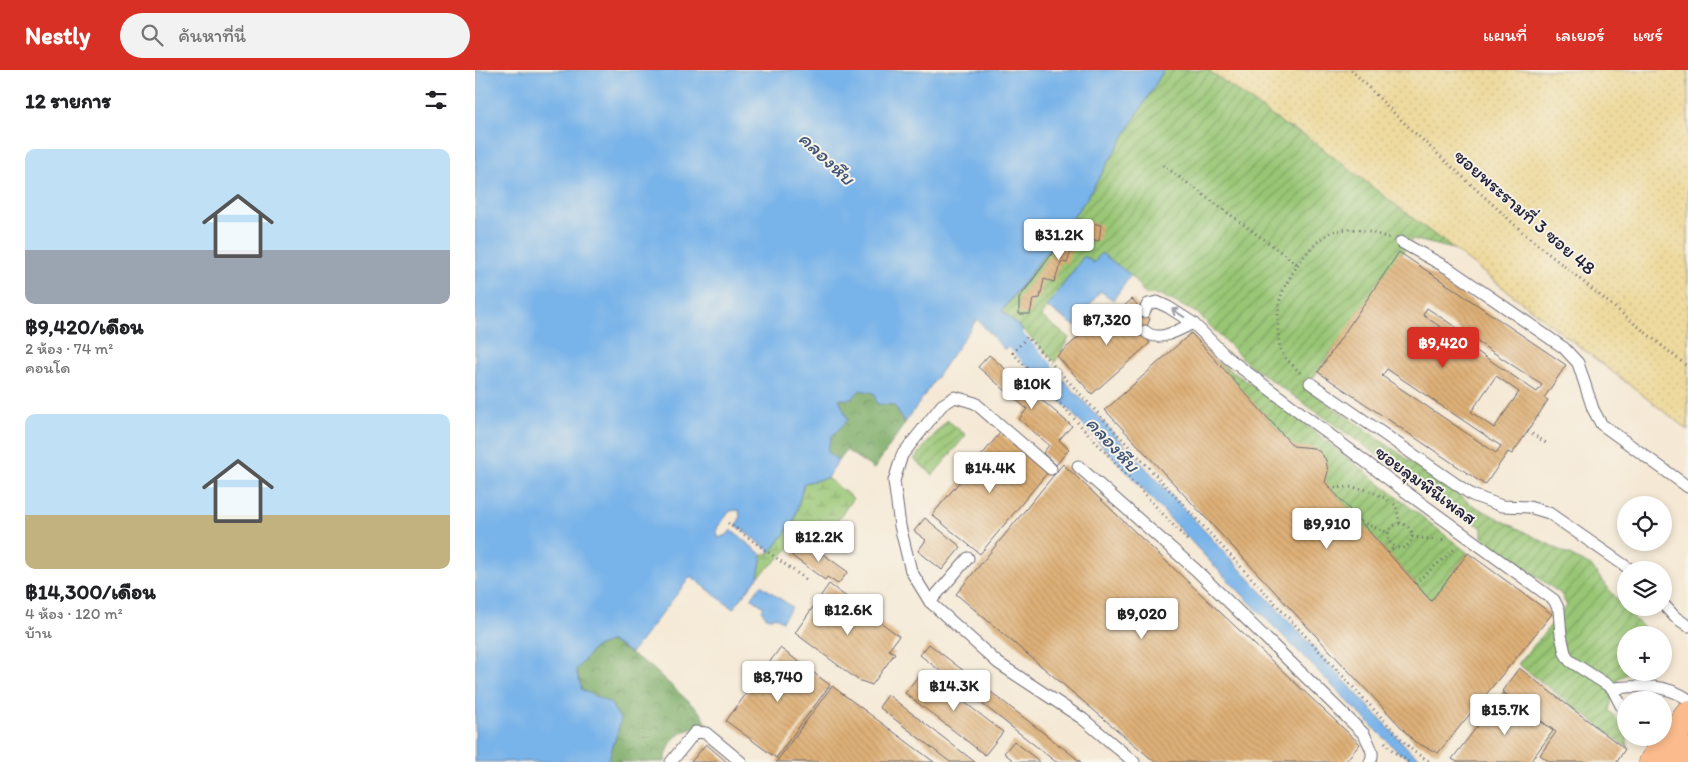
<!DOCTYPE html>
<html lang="th">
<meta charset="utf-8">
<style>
:root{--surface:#fff;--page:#f2f2f2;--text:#202124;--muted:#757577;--accent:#d93025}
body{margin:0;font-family:Itim,"Playpen Sans Thai",sans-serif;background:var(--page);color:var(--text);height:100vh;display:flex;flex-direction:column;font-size:19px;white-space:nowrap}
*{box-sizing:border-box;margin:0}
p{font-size:16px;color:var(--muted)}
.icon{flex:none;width:28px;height:28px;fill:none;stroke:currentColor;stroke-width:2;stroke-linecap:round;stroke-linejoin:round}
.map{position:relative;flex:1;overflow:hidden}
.details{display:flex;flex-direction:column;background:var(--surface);width:475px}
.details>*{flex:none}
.tools{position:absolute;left:1142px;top:426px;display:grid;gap:10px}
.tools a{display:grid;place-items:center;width:55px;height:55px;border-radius:50%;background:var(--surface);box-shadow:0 2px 8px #0003;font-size:25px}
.price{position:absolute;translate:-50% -42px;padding:0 11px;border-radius:5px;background:#fff;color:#222;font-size:16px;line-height:32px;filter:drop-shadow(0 1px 2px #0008)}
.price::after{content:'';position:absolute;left:50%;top:30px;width:15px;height:11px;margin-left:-8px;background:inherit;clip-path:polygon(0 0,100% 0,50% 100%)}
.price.selected{background:var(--accent);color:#fff}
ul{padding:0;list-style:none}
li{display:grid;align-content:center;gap:10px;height:265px;padding:0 25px}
li span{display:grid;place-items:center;height:155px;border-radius:10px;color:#555}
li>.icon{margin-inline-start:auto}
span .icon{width:90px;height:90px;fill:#fffc;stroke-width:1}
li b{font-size:21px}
h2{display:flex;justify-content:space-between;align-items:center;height:60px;padding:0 25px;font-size:21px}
header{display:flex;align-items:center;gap:30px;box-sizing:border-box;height:70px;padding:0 25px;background:var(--accent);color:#fff}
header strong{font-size:24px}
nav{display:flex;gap:28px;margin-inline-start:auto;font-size:18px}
.search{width:350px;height:45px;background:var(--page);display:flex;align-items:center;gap:12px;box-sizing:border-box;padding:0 18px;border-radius:28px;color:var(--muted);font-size:19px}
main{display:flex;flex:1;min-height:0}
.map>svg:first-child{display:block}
</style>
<header>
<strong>Nestly</strong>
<div class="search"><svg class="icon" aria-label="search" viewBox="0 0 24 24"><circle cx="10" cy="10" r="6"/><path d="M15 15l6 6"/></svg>ค้นหาที่นี่</div>
<nav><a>แผนที่</a><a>เลเยอร์</a><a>แชร์</a></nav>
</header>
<main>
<section class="details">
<h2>12 รายการ<svg class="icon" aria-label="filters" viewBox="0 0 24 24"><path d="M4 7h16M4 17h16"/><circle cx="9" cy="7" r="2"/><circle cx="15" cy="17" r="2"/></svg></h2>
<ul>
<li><span style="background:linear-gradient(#bfe0f5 65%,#9aa5b1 0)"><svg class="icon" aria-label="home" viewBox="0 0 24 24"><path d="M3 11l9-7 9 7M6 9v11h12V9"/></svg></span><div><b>฿9,420/เดือน</b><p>2 ห้อง · 74 m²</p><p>คอนโด</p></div></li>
<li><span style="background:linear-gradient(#bfe0f5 65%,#c2b280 0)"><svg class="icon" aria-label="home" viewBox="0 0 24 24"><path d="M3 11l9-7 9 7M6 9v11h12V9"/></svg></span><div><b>฿14,300/เดือน</b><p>4 ห้อง · 120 m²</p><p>บ้าน</p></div></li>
</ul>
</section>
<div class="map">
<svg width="1213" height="692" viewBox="0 0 1213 692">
<defs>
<pattern id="forest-crowns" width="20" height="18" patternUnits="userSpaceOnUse" patternTransform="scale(1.25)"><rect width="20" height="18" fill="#7aab66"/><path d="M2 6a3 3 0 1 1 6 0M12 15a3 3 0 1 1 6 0" fill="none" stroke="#648b55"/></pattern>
<pattern id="wetland-marsh" width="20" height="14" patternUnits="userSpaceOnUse" patternTransform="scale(1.25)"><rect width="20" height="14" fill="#98c674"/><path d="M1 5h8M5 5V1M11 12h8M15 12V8" fill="none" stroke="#7ca060"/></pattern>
<pattern id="sand-dots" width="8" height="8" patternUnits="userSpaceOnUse" patternTransform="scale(1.25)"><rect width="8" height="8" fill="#eeda9e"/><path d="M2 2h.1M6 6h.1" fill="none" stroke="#ccbb89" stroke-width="1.8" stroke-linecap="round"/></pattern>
<pattern id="garden-furrows" width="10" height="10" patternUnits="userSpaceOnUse" patternTransform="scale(1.25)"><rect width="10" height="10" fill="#98c674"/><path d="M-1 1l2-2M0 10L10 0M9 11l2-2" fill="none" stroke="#7ca060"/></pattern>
<pattern id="building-back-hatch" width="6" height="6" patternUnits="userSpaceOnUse" patternTransform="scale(1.25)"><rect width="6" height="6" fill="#deb077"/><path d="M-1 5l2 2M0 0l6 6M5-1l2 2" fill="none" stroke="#be9768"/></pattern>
</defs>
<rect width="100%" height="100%" fill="#f7f3e8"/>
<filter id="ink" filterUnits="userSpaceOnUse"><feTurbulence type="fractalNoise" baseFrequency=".02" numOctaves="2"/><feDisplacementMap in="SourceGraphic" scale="10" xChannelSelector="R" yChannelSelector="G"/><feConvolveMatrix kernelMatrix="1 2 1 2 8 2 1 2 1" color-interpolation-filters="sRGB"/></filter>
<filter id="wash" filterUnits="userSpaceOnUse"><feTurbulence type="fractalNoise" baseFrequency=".0096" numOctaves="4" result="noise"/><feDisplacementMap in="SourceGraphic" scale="20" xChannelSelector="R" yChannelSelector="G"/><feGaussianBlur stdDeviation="1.12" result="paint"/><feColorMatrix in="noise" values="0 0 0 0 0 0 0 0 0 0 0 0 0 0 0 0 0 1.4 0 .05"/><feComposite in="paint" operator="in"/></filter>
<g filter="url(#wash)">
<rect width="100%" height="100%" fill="#f5e9d5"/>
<!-- forest -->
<g fill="url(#forest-crowns)" stroke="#4e6650">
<path d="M385 320 399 323 402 334 419 335 430 353 399 399 371 380 363 391 352 381 357 366 373 350 364 329Z"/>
<path d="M136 571 175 596 226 643 232 654C205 663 196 662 190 692H133L146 650 135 633 107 620 101 600 119 578Z"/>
</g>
<!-- wetland -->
<path fill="url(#wetland-marsh)" stroke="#5d7458" d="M352 408 378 428 352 466 327 467 283 507 287 485 296 482 319 451 329 413Z"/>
<!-- sand -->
<path fill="url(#sand-dots)" stroke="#887e6c" d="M733 0H1213V360L831 66 811 56Z"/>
<!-- garden -->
<g fill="url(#garden-furrows)" stroke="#5d7458">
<path d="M689 0H733L811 56 831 66 978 179 937 169 831 318 999 436 1116 496 1148 537 1176 565H1151V602L1154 603 1143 609 1134 640 1151 659 1153 678 1043 594 1092 536 1086 524 1007 467V458L773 294 722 243 686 225 670 224 656 205 619 193 609 186 566 246 594 268 580 292 548 260 527 242 610 131Z"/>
<path d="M740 290 798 329 993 483 956 531Z"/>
<path d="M472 350 491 365 458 405 439 389Z"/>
</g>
<!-- water -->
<g fill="#78b3e9" stroke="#4d6a92">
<path d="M0 0H689L610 131 527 241 548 260 530 280 502 249 430 353 419 335 402 334 399 323 385 320 377 329H364L373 350 357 366 352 381 363 391 352 408 329 413 319 451 296 482 261 455 265 448 264 440 255 441 242 458 243 468 252 465 256 460 287 485 283 507 258 539 216 506 156 583 136 571 119 578 101 600 107 620 135 633 146 650 133 692H0Z"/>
<path d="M626 183 656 205 638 230 625 221 600 256 572 237 609 186 619 193Z"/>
<path d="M556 275 936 682 951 692H939L921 680 741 498 544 286Z"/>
<path d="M286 515 317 537 307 551 299 546 297 548C291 548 289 546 287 540L289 537 276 528Z"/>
</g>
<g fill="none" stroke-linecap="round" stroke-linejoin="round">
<!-- canal -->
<path stroke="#78b3e9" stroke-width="20" d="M521 250 568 299"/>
</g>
<g id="blocks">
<!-- building -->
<g fill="url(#building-back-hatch)" fill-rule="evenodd">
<path d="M603 149 626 155 624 171 615 170 612 177 598 175 592 193 586 192 579 212 569 209 565 228 558 229 555 244H544V228Z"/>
<path d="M924 182 1091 295 1069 328 1073 330 1053 361 1037 384 1033 382 1010 415 843 302ZM952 238 1067 315 1062 322 948 245ZM912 299 1026 376 1021 383 907 306ZM1021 306 1044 322 1019 358 996 342Z"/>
<path d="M657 229 675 249 668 265 675 273 617 324 582 286 632 242 637 247Z"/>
<path d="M716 263 818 376 839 378 846 383 851 390 853 402 850 412 956 531 993 483 1077 544 963 683 940 672 630 340Z"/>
<path d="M514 285 597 356 584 370 594 379 581 395 568 383 574 375 544 349 552 339 503 297Z"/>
<path d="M525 363 573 402 505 484 457 445Z"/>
<path d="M588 394 885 674 870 692H680L481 524Z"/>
<path d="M450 448 486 477 467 500 443 481 451 470 439 461Z"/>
<path d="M328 470 373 502 363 514 352 507 350 510 317 486Z"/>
<path d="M354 514 424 566 414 580 420 583 397 615 383 610 320 563Z"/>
<path d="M454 574 606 692H581L445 585Z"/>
<path d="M305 578 355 615 301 688 251 651Z"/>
<path d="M1044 598 1150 679 1142 692H1075L1065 685 1081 662 1027 621Z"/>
<path d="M448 600 528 662 510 685 430 623Z"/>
<path d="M357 616 459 692H301Z"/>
<path d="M1028 623 1078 661 1055 692H982L977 689Z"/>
<path d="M413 625 500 692H475L404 637Z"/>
<path d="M539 671 565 692H540L529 683Z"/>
<path d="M231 674 252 692H216Z"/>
</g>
</g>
</g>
<g filter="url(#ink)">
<use href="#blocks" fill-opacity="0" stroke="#6c6871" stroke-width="1"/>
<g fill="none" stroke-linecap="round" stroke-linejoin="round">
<!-- service casing -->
<g stroke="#6c6871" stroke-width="13">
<g id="service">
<path d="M926 172 976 200 1089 278 1103 293 1118 339 1126 354 1213 417"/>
<path d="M669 242 673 234 682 232 693 237 718 253C705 259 683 274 670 261"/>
<path d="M718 253 753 288 920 414 1079 530 1084 540 1086 565 1090 583 1095 591 1137 618 1151 645"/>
<path d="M835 313 997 425 1027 436 1054 437 1074 443 1156 500"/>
<path d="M603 396 721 500 889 664C893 673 901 683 895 692"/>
<path d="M576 399 500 333 480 327 467 335 427 385 419 411 425 456 436 501 455 532 523 593 608 649 659 692"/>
<path d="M455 532 493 488"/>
<path d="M1189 535 1200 547 1213 556"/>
<path d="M1137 618C1164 616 1189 613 1213 629"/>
<path d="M1169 668 1186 681"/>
<path d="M196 692 220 662 231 663 266 692"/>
</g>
</g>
<!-- primary casing -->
<g stroke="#6c6871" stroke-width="29">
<g id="primary">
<path d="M1178 692 1213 645"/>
<path d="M1206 692 1213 682"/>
</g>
</g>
<!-- path -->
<g stroke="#6c6871" stroke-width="3" stroke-dasharray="1 4" stroke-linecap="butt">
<path d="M876 0 927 51 1052 166 1213 297"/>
<path d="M688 95 822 194"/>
<path d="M825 303C820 297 811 290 807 283 801 270 802 239 806 226 814 204 841 163 865 160 883 157 898 163 914 168"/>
<path d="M1053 361 1071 373"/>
<path d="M855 418C879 416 893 417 914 431"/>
<path d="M919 434 921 435 925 454"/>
<path d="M886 452 914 463"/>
<path d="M253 453 333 511"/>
<circle cx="925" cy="466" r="12"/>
<path d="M937 467 972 471"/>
<path d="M712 470 538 283 552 267 931 674 938 681 955 692"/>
<path d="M913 483 920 476"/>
<path d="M940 513 981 478"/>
<path d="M910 672 919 682 934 692"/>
</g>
<!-- service -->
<use href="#service" stroke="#fff" stroke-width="11"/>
<!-- primary -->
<use href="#primary" stroke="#fbbb8c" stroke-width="28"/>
</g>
<!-- one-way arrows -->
<defs><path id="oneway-shaft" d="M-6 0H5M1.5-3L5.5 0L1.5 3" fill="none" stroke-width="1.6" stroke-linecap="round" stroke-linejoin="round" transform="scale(1.25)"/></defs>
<use stroke="#9c9ca7" href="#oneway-shaft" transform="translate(703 243) rotate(-147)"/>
</g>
<g text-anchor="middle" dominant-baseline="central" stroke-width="4" stroke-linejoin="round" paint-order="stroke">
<!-- street labels -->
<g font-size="19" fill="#22223b" stroke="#f7f3e8">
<text transform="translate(1050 142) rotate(41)">ซอยพระรามที่ 3 ซอย 48</text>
<text transform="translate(951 415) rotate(36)">ซอยลุมพินีเพลส</text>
</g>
<!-- water labels -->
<g font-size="20" font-style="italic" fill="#405578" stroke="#f7f3e8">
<text transform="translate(352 88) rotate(43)">คลองหีบ</text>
<text transform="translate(638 374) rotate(47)">คลองหีบ</text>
</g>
</g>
</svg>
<div class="tools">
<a><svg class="icon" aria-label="locate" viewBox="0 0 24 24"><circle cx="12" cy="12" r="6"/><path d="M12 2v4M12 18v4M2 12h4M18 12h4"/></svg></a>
<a><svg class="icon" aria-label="layers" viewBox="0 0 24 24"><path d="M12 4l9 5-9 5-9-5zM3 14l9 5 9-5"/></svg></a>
<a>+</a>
<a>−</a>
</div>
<b class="price" style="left:584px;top:191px">฿31.2K</b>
<b class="price" style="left:632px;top:276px">฿7,320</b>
<b class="price selected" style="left:968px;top:299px">฿9,420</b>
<b class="price" style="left:557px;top:340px">฿10K</b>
<b class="price" style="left:515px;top:424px">฿14.4K</b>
<b class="price" style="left:852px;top:480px">฿9,910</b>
<b class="price" style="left:344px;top:493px">฿12.2K</b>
<b class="price" style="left:373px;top:566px">฿12.6K</b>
<b class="price" style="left:667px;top:570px">฿9,020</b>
<b class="price" style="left:303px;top:633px">฿8,740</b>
<b class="price" style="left:479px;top:642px">฿14.3K</b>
<b class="price" style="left:1030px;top:666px">฿15.7K</b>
</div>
</main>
